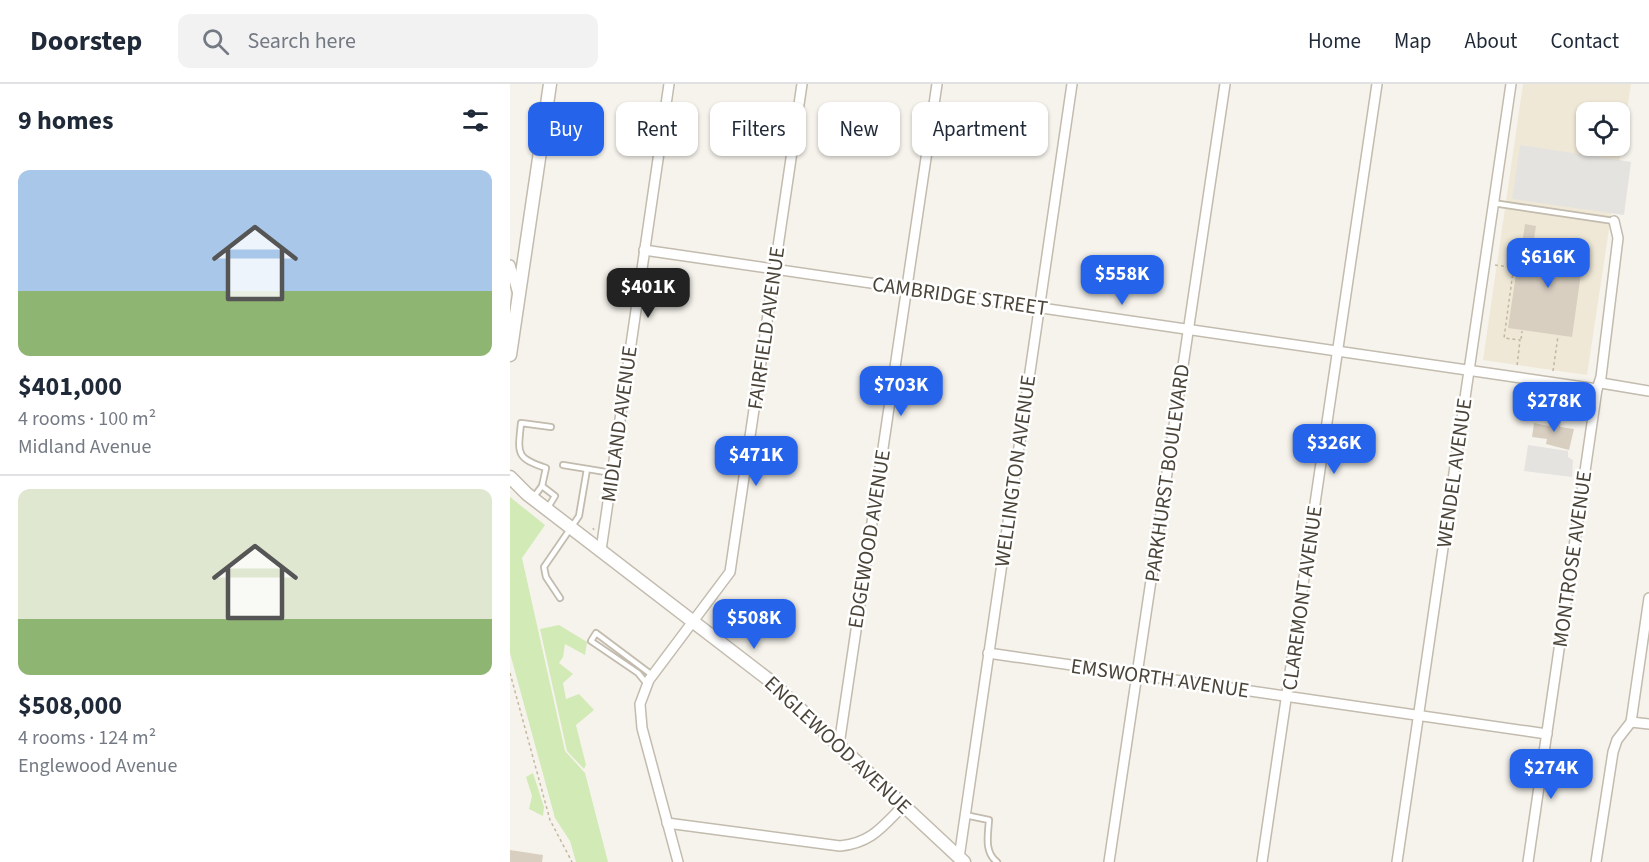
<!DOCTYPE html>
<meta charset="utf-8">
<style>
:root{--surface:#fff;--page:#f2f2f3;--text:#1f2937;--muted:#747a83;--line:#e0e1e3;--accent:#2563eb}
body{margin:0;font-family:"Source Sans 3",sans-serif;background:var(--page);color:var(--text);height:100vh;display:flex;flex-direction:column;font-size:22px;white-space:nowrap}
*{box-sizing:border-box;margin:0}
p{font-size:20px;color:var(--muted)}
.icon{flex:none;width:33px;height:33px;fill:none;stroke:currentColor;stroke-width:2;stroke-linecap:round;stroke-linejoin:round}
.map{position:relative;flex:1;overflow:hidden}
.sheet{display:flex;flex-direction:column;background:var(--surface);width:510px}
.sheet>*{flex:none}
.banner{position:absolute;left:18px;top:18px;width:570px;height:54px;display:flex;gap:12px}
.controls{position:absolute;left:1066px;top:18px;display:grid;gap:12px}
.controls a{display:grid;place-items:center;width:54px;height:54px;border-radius:12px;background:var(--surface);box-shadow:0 2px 4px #0004;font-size:30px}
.price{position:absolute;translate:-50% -51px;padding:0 14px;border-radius:12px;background:var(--accent);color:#fff;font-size:20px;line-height:39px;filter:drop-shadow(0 2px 3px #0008)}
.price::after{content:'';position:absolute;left:50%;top:36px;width:18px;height:14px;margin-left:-9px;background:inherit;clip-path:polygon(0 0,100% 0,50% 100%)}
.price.selected{background:#222;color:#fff}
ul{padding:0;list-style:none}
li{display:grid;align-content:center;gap:12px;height:318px;padding:0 18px}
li+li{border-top:2px solid var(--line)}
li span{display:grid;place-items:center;height:186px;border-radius:12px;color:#555}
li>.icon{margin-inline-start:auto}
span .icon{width:108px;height:108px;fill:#fffc;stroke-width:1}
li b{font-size:26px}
h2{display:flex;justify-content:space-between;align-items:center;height:72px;padding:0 18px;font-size:26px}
.chip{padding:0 21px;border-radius:12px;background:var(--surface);box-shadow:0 2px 4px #0004;font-size:21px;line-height:54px}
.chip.selected{background:var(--accent);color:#fff}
header{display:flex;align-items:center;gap:36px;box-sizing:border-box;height:84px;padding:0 30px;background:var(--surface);border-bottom:2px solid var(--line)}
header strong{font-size:28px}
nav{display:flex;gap:33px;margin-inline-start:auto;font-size:21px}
.search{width:420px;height:54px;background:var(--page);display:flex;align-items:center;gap:15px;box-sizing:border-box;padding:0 21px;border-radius:12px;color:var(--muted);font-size:22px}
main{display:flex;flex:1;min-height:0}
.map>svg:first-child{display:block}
</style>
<header>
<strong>Doorstep</strong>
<div class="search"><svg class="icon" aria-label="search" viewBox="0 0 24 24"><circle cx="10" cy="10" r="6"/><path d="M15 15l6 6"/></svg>Search here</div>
<nav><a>Home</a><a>Map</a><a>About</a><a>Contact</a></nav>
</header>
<main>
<section class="sheet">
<h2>9 homes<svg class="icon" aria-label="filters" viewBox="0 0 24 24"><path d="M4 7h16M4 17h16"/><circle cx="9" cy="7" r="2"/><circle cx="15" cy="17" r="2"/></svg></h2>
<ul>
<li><span style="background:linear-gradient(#a9c7e8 65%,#8fb573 0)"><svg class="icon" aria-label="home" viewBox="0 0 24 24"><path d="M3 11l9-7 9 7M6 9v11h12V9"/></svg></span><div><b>$401,000</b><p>4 rooms · 100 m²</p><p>Midland Avenue</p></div></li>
<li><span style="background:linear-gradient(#dfe7d0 70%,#8fb573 0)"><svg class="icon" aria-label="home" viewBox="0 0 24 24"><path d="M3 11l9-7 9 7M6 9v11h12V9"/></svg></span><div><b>$508,000</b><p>4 rooms · 124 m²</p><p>Englewood Avenue</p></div></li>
</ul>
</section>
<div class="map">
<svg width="1139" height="778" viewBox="0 0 1139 778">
<rect width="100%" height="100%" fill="#f6f3ec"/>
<!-- education -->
<path fill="#efe8d6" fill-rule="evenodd" d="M1013 0H1121L1077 291 973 276ZM1077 28H1110V62H1077Z"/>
<!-- green -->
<g fill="#d2eab5">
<path d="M0 413 35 441 12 474 55 667 75 689 98 778H66L60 757 45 734 0 569Z"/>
<path d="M49 541 77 558 75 571 55 560 53 573 49 579 63 590 53 599 56 615 69 610 84 626 66 641 76 681 74 685 57 667 30 545Z"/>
<path d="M23 689 34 723 33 732 19 725 22 712 16 693Z"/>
</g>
<!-- parking -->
<g fill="#e5e3e0">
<path d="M1010 61 1121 78 1114 131 1002 115Z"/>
<path d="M1018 361 1058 367V373L1063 376 1062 393 1014 387Z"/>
</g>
<!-- building -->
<g fill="#d8cfc1">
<path d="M1015 140 1026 142 1024 155 1013 154Z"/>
<path d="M1027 154 1075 161 1062 253 998 244 1009 170 1024 172Z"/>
<path d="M1041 330 1052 331 1050 343 1064 345 1059 366 1036 360 1037 355 1022 353 1024 339 1039 342Z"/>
<path d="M0 766 33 771 32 778H0Z"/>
</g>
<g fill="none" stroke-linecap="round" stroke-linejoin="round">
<!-- service casing -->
<g stroke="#c2bbae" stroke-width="8">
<g id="service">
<path d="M983 119 1104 137"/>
<path d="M53 381 102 389"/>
<path d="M32 402 45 412 37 425"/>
<path d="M23 414 32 402 36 384C5 374 8 369 11 339L41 343"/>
<path d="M50 514 36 493 34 483 69 432 77 385"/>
<path d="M137 600 128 589 81 557 86 549 142 591"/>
<path d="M455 731 479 736C478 751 474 768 487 778"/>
</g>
</g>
<!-- minor casing -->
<g stroke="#c2bbae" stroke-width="12">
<g id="minor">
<path d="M134 166 1087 305"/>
<path d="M0 181 8 210"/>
<path d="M1091 299 1139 307"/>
<path d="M91 466 159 0"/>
<path d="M478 569 1037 650"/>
<path d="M1121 638 1139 640"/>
<path d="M329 661 427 0"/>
<path d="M157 739 330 762C361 759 372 743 393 722"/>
<path d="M449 774 562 0"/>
<path d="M168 778 132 644 130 620 139 596 220 488 292 0"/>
<path d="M599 778 715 0"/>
<path d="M752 778 867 0"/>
<path d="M887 778 1001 0"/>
<path d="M1018 778 1087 305 1091 293 1108 154 1104 137"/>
<path d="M1086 778 1103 668 1107 656 1121 638 1139 514"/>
</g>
</g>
<!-- tertiary casing -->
<g stroke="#c2bbae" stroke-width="15">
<g id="tertiary">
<path d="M0 271 40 0"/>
<path d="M0 393 17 410 259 596 454 778"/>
</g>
</g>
<!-- path -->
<g stroke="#c4b79f" stroke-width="1.5" stroke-dasharray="3 3" stroke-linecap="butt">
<path d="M985 181 1000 183 1003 188 994 254 1010 256 1007 282"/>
<path d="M1011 255 1012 247"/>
<path d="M1043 287 1048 252"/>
<path d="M83 444 84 446"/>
<path d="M0 589 40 736 62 778"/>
</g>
<!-- service -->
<use href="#service" stroke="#fff" stroke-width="4.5"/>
<!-- minor -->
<use href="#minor" stroke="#fff" stroke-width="9"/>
<!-- tertiary -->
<use href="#tertiary" stroke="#fff" stroke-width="12"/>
</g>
<g text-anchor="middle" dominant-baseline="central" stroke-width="5" stroke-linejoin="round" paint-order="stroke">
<!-- street labels -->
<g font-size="21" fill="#4b4439" stroke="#fff">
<text transform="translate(450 212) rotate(8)">CAMBRIDGE STREET</text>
<text transform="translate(256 244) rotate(-82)">FAIRFIELD AVENUE</text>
<text transform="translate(109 340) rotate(-82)">MIDLAND AVENUE</text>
<text transform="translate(505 387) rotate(-82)">WELLINGTON AVENUE</text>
<text transform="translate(657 389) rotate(-82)">PARKHURST BOULEVARD</text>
<text transform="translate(944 389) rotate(-82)">WENDEL AVENUE</text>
<text transform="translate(359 455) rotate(-81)">EDGEWOOD AVENUE</text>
<text transform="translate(1062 475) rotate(-82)">MONTROSE AVENUE</text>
<text transform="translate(792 514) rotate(-82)">CLAREMONT AVENUE</text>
<text transform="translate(650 594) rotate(8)">EMSWORTH AVENUE</text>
<text transform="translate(328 661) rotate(43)">ENGLEWOOD AVENUE</text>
</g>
</g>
</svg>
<div class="controls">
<a><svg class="icon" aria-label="locate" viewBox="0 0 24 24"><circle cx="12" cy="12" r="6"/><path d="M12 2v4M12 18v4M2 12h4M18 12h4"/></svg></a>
</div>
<b class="price" style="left:1038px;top:205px">$616K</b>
<b class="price" style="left:612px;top:222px">$558K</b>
<b class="price selected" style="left:138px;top:235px">$401K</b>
<b class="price" style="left:391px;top:333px">$703K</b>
<b class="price" style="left:1044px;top:349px">$278K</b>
<b class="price" style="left:824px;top:391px">$326K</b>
<b class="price" style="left:246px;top:403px">$471K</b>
<b class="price" style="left:244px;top:566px">$508K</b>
<b class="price" style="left:1041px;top:716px">$274K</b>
<div class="banner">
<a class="chip selected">Buy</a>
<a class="chip">Rent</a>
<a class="chip">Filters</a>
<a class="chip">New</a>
<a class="chip">Apartment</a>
</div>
</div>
</main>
